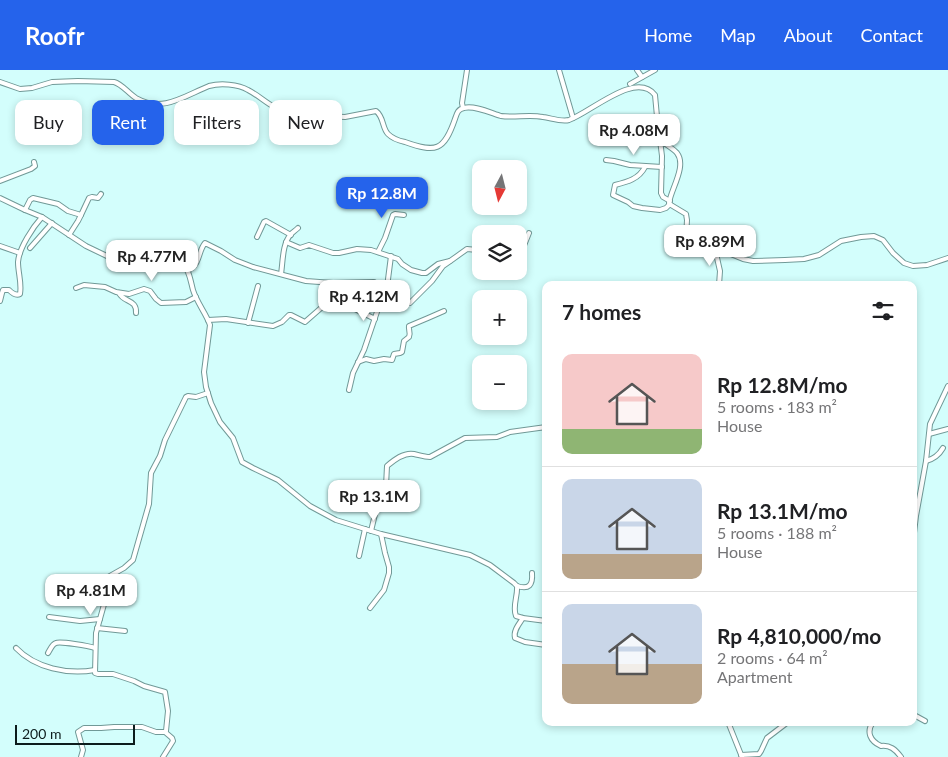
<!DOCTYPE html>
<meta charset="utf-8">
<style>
:root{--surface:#fff;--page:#f2f2f2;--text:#202124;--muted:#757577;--line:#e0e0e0;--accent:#2563eb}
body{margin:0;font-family:Lato,sans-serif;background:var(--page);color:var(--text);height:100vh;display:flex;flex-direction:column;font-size:19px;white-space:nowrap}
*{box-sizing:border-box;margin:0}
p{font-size:16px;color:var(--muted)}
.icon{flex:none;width:28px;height:28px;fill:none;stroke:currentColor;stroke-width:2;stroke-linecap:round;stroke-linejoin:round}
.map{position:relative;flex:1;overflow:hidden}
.side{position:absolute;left:542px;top:211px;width:375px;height:445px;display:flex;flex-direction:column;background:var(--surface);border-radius:10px;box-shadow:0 2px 8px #0003}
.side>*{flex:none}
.top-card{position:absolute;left:15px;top:30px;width:452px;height:45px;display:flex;gap:10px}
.needle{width:32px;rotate:187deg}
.controls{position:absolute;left:472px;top:90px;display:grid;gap:10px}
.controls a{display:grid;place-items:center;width:55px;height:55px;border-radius:10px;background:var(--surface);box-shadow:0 2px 8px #0003;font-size:25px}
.scale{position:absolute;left:15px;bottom:12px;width:120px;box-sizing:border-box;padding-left:5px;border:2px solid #0c1c1c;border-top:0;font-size:14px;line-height:18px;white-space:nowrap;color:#0c1c1c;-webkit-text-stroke:4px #d3fefc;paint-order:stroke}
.price{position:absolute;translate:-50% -42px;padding:0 11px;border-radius:10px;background:#fff;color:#222;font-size:16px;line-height:32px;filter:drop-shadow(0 1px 2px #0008)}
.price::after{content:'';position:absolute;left:50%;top:30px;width:15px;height:11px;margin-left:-8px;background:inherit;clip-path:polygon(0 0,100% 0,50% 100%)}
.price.selected{background:var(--accent);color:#fff}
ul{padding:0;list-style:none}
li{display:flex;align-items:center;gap:15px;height:125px;padding:0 20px}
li+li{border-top:1px solid var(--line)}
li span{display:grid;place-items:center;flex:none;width:140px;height:100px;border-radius:10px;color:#555}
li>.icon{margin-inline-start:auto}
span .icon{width:60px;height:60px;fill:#fffc;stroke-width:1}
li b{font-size:21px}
h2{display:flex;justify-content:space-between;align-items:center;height:60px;padding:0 20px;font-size:21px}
.chip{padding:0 18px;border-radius:10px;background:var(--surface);box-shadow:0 2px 8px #0003;font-size:18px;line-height:45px}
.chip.selected{background:var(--accent);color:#fff}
header{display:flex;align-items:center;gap:30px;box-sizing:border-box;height:70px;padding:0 25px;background:var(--accent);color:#fff}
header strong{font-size:24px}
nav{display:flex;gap:28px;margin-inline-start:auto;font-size:18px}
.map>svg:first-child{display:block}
</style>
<header>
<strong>Roofr</strong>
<nav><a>Home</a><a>Map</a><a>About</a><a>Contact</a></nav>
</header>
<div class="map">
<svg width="948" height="687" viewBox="0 0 948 687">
<rect width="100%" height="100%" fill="#d3fefc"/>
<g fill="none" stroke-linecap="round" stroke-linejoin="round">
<!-- minor casing -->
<g stroke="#719997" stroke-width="6">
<g id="minor">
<path d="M559 0 573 48"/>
<path d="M637 0 642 7"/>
<path d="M0 12 20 19 32 18 52 12 78 11 114 12C122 14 128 23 136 28 163 43 184 26 209 16 220 13 238 14 248 20 262 27 271 39 287 41L326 46 345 47 376 41C384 47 382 58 388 64 392 68 400 71 405 72 436 83 444 81 455 49 457 43 458 39 464 38 474 35 491 43 501 46 515 48 529 44 543 47 551 48 561 52 569 50 590 43 636 0 655 25L659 68C663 74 672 77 677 83 687 96 671 119 669 133L671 135 686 144 687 150 686 169 691 175 694 177 721 180 743 189 753 191 785 190 804 189 819 185 841 171 861 167 874 166 883 170 893 183 904 193 913 196 927 195 948 188"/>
<path d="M630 14 655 0"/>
<path d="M463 38 462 33 467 0"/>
<path d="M660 70 662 86 661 123 663 127 670 131"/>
<path d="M606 90 614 91 630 95 662 97"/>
<path d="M645 97C639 109 627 112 615 115L613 125 628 132 633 136 642 138 660 140 666 138 670 134"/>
<path d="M0 111 31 99 35 96 34 92"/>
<path d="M0 128 25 140 42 147 86 176 111 188 125 192 133 187C147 190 161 191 176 194 178 195 181 194 183 196 189 198 191 213 193 220 197 233 206 243 210 255L204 302 206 317 211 333 220 352 233 368 242 392 253 398 278 410 310 436 336 450 381 464 470 485 490 495 514 513 517 516C518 526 512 537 516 546L523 548 546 551"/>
<path d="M25 140 30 130 33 128 58 134 68 141 81 145 89 128 92 127 98 128 101 124"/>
<path d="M69 165 78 151 81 145"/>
<path d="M257 167 264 152 266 151 291 165"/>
<path d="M286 172 300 178 309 175 333 183H339L357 179 371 180 398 189 402 194 411 200 422 203H426L438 194 450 191"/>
<path d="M0 176 20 183"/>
<path d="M30 178 52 153"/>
<path d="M715 179 720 201 719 215"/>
<path d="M378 182 385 168 393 145 395 144 404 145"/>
<path d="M519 184 523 178 529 163"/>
<path d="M188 200C200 196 198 181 205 173L221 181 235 190 253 197 306 211 333 213 374 212"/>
<path d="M281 204C283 192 282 174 291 164 293 162 296 160 298 158"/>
<path d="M76 218 84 215 105 217 116 222 129 224 144 219 150 221 156 229 161 233 186 232 196 227"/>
<path d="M119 223C124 233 137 229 136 243"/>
<path d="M383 226 392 230 404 233H410L432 211 443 196 453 189 467 179 477 180 481 183V186"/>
<path d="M0 231 2 223 3 220H9C12 223 16 226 20 224 22 213 18 203 18 192 19 178 33 157 42 147"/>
<path d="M208 250 226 249 273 256 282 252 289 245H291L305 252 321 238 331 227 375 249"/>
<path d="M248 253 258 216"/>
<path d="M358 292 366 289 374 291 384 289 392 290 394 284 400 283 402 282 404 271 409 267C411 262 408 259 409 256L428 248 444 241"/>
<path d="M349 320 353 303 364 280 379 236 387 217 391 186"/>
<path d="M929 364 948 359"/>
<path d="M926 391C934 389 939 385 943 378"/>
<path d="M378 436C379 428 379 420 386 416L387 396C394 390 404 382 414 384 419 385 424 387 430 387L465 368 497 367 510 362 546 357"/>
<path d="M371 461 377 436 380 435 391 439"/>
<path d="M914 463 916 446 926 391 930 354 948 316"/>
<path d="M359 486 365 459"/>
<path d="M517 516C529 520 533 515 532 503"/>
<path d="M370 538 384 520 389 503V497L385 483 381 464"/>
<path d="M49 547 80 551 100 549"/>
<path d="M523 548C519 554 513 561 515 568L525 572 546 575"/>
<path d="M97 558 125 561"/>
<path d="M16 578C35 598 68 605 95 600"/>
<path d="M48 583C50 580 52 574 56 573 60 571 89 576 95 578"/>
<path d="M914 635V639"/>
<path d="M914 645 925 651"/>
<path d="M728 652 742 687"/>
<path d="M873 652C866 662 870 671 881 676 890 675 895 679 901 687"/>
<path d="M741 685 759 684 761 681 767 668 788 652"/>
<path d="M81 687 83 680 78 662 84 658H101L114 657H142L156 662H164L166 661 168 641 165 622 144 616 134 611 113 604H98L95 603 96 563 105 531 108 507 124 498 133 490 149 434 151 403 160 386 165 370 186 327 188 326 196 327 208 323"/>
<path d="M163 687 173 671 172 668 165 662"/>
</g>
</g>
<!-- minor -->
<use href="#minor" stroke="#fff" stroke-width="4"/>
</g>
</svg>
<div class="controls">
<a><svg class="needle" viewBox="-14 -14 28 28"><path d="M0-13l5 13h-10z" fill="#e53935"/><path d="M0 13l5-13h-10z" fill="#757577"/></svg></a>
<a><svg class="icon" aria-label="layers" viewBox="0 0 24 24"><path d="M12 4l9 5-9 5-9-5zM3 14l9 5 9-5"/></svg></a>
<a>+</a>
<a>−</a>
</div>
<div class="scale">200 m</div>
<b class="price" style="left:634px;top:86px">Rp 4.08M</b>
<b class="price selected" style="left:382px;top:149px">Rp 12.8M</b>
<b class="price" style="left:710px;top:197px">Rp 8.89M</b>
<b class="price" style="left:152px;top:212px">Rp 4.77M</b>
<b class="price" style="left:364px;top:252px">Rp 4.12M</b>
<b class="price" style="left:374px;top:452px">Rp 13.1M</b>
<b class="price" style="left:91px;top:546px">Rp 4.81M</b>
<div class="top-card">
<a class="chip">Buy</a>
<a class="chip selected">Rent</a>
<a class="chip">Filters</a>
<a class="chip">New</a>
</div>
<section class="side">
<h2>7 homes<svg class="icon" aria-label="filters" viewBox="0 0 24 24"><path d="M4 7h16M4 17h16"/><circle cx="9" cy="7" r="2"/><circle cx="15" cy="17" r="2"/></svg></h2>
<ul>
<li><span style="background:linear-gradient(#f6c9c9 75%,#8fb573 0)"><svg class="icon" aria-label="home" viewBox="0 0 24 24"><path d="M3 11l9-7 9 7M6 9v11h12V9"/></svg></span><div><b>Rp 12.8M/mo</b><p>5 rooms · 183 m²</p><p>House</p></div></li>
<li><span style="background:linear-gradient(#c9d6e8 75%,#b9a48a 0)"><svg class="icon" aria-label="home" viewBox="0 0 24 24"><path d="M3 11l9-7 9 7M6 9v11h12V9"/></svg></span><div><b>Rp 13.1M/mo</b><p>5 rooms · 188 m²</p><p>House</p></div></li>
<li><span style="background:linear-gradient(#c9d6e8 60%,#b9a48a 0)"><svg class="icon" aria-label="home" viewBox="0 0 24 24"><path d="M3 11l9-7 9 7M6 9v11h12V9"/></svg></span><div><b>Rp 4,810,000/mo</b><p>2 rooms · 64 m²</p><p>Apartment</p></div></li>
</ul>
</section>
</div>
